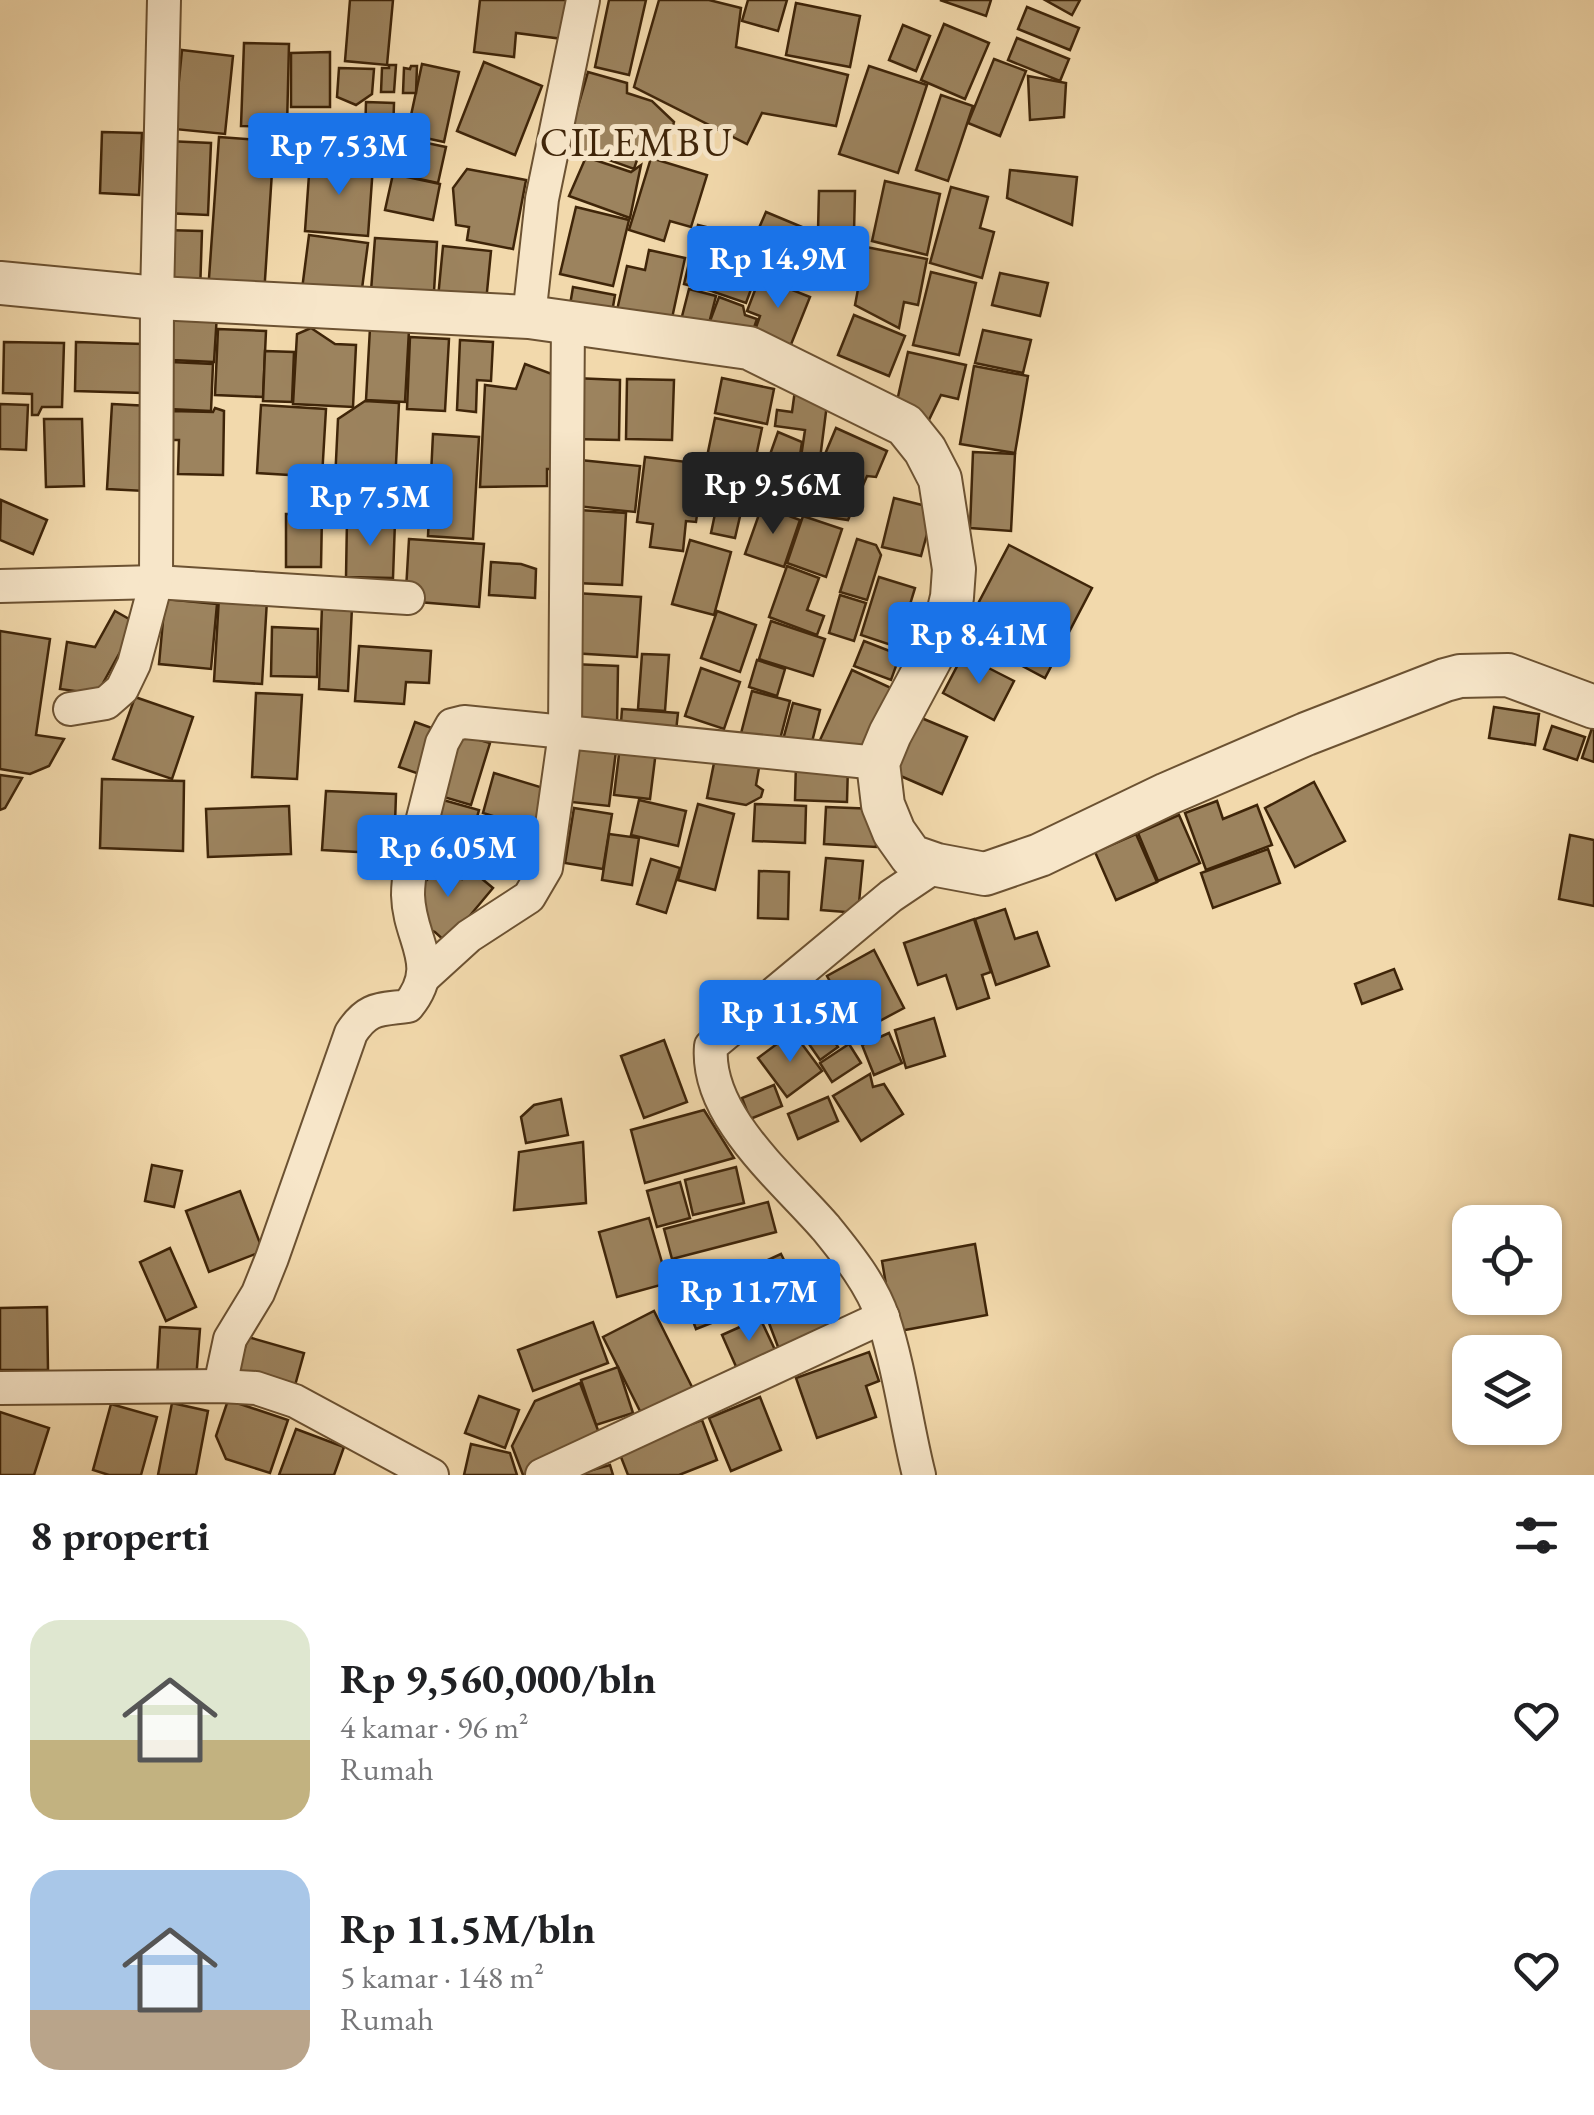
<!DOCTYPE html>
<html lang="id">
<meta charset="utf-8">
<style>
:root{--surface:#fff;--page:#f6f6f6;--text:#202124;--muted:#757577;--accent:#1a73e8}
body{margin:0;font-family:"EB Garamond",serif;background:var(--page);color:var(--text);height:100vh;display:flex;flex-direction:column;font-size:38px;white-space:nowrap}
*{box-sizing:border-box;margin:0}
p{font-size:32px;color:var(--muted)}
.icon{flex:none;width:55px;height:55px;fill:none;stroke:currentColor;stroke-width:2;stroke-linecap:round;stroke-linejoin:round}
.map{position:relative;height:1475px;overflow:hidden}
.sheet{display:flex;flex-direction:column;background:var(--surface);flex:1}
.sheet>*{flex:none}
.tools{position:absolute;left:1452px;top:1205px;display:grid;gap:20px}
.tools a{display:grid;place-items:center;width:110px;height:110px;border-radius:20px;background:var(--surface);box-shadow:0 2px 8px #0004;font-size:50px}
.price{position:absolute;translate:-50% -85px;padding:0 22px;border-radius:10px;background:var(--accent);color:#fff;font-size:32px;line-height:65px;filter:drop-shadow(0 2px 5px #0008)}
.price::after{content:'';position:absolute;left:50%;top:60px;width:30px;height:22px;margin-left:-15px;background:inherit;clip-path:polygon(0 0,100% 0,50% 100%)}
.price.current{background:#222;color:#fff}
ul{padding:0;list-style:none}
li{display:flex;align-items:center;gap:30px;height:250px;padding:0 30px}
li span{display:grid;place-items:center;flex:none;width:280px;height:200px;border-radius:30px;color:#555}
li>.icon{margin-inline-start:auto}
span .icon{width:120px;height:120px;fill:#fffc;stroke-width:1}
li b{font-size:42px}
h2{display:flex;justify-content:space-between;align-items:center;height:120px;padding:0 30px;font-size:42px}
.map>svg:first-child{display:block}
</style>
<div class="map">
<svg width="1594" height="1475" viewBox="0 0 1594 1475">
<rect width="100%" height="100%" fill="#f2d9ac"/>
<filter id="stains"><feTurbulence type="fractalNoise" baseFrequency=".002" numOctaves="4"/><feColorMatrix values="0 0 0 0 .2 0 0 0 0 .09 0 0 0 0 .02 0 0 0 .5 -.17"/></filter>
<radialGradient id="worn" r=".72"><stop offset=".6" stop-color="#630" stop-opacity="0"/><stop offset="1" stop-color="#630" stop-opacity=".3"/></radialGradient>
<!-- building -->
<g fill="#9c835e" stroke="#3f2509" stroke-width="2.5">
<path d="M350 0H393L387 65 345 61Z"/>
<path d="M480 0H568L563 39 516 33 514 57 474 52Z"/>
<path d="M609 0H646L629 75 595 67Z"/>
<path d="M659 0H709L741 8 736 47 848 75 836 126 762 113 747 144 634 87Z"/>
<path d="M748 0H787L778 31 742 21Z"/>
<path d="M940 0H991L986 16Z"/>
<path d="M1045 0H1080L1072 15Z"/>
<path d="M796 3 860 16 850 67 786 55Z"/>
<path d="M1027 7 1079 28 1070 50 1018 29Z"/>
<path d="M944 24 989 43 965 99 921 80Z"/>
<path d="M903 25 930 36 916 71 889 60Z"/>
<path d="M1017 38 1069 59 1060 81 1008 60Z"/>
<path d="M244 43 289 44 287 127 241 126Z"/>
<path d="M182 50 233 56 225 134 174 129Z"/>
<path d="M330 52V107H291V53Z"/>
<path d="M994 59 1026 71 1000 136 968 123Z"/>
<path d="M484 62 542 86 515 155 457 131Z"/>
<path d="M422 64 459 72 444 142 407 134Z"/>
<path d="M389 65H396L394 92H381L382 68H389Z"/>
<path d="M411 66H417L416 93H403L404 68 410 69Z"/>
<path d="M869 66 927 85 898 173 839 154Z"/>
<path d="M339 68 374 69 372 94 356 105 337 97Z"/>
<path d="M588 72 627 83V93L652 101 674 122 666 152 640 151 634 169 567 145Z"/>
<path d="M1028 76 1066 83 1064 117 1030 120Z"/>
<path d="M941 95 973 106 948 181 916 170Z"/>
<path d="M366 102 394 103 393 136H365Z"/>
<path d="M321 116H356V151H316L315 123Z"/>
<path d="M102 132 142 133 139 195 100 193Z"/>
<path d="M219 137 274 141 264 295 208 292Z"/>
<path d="M398 137 446 147 438 183 391 173Z"/>
<path d="M167 141 211 143 208 215 164 213Z"/>
<path d="M586 157 631 172 641 165 630 218 569 196Z"/>
<path d="M651 158 707 175 691 227 670 221 664 241 629 230Z"/>
<path d="M310 161 373 166 368 236 305 231Z"/>
<path d="M467 169 526 180 513 249 467 240 469 227 456 225 453 188Z"/>
<path d="M1010 170 1077 177 1072 225 1007 198Z"/>
<path d="M393 174 440 184 433 220 385 210Z"/>
<path d="M885 181 940 194 927 255 872 241Z"/>
<path d="M951 187 988 197 980 228 994 232 982 278 930 263Z"/>
<path d="M819 191H855L854 232 818 231Z"/>
<path d="M576 207 629 220 613 286 560 274Z"/>
<path d="M766 212 802 227 791 254 755 237Z"/>
<path d="M698 225 726 232 712 291 684 284Z"/>
<path d="M163 230 202 231 200 293 160 292Z"/>
<path d="M309 235 368 243 360 304 301 297Z"/>
<path d="M819 236H859V264L818 265Z"/>
<path d="M375 238 437 242 433 308 370 304Z"/>
<path d="M731 242 764 254 746 303 714 292Z"/>
<path d="M443 246 491 251 486 302 438 298Z"/>
<path d="M866 247 927 259 918 305 904 302 899 328 855 305Z"/>
<path d="M649 250 685 258 669 332 615 319 627 266 645 270Z"/>
<path d="M931 272 976 283 959 355 913 345Z"/>
<path d="M1000 273 1048 283 1040 316 992 305Z"/>
<path d="M760 277 810 297 790 347 754 333 760 316 747 311Z"/>
<path d="M573 287 615 295 610 324 568 317Z"/>
<path d="M689 289 716 296 706 335 679 328Z"/>
<path d="M719 297 743 306 745 315 757 319 748 345 707 329Z"/>
<path d="M174 312 217 314 214 362 172 360Z"/>
<path d="M854 315 905 336 889 376 838 355Z"/>
<path d="M311 328 335 344 356 345 353 407 293 404 297 334Z"/>
<path d="M370 328 409 330 405 402 366 400Z"/>
<path d="M218 329 266 331 263 397 215 395Z"/>
<path d="M983 330 1031 340 1023 373 975 363Z"/>
<path d="M410 337 449 339 445 411 407 409Z"/>
<path d="M460 340 493 342 491 381 477 380 476 412 457 410Z"/>
<path d="M4 342 64 343 62 407H42L38 415H32V394L3 393Z"/>
<path d="M76 342 144 344 143 393 75 391Z"/>
<path d="M265 351 294 352 292 402 263 401Z"/>
<path d="M908 352 966 365 958 399 941 395 926 426 895 410Z"/>
<path d="M171 362 213 364 211 411 169 409Z"/>
<path d="M525 364 560 377 555 469H547V486L480 487 485 385 516 389Z"/>
<path d="M974 366 1028 376 1015 453 960 444Z"/>
<path d="M574 378 620 380 619 440 573 439Z"/>
<path d="M722 378 774 389 767 424 715 413Z"/>
<path d="M627 379 674 380 672 440 626 439Z"/>
<path d="M795 390 827 404 820 459 801 457 805 430 775 426 777 410 792 412Z"/>
<path d="M365 401 399 403 395 484 335 481 338 419Z"/>
<path d="M0 404 28 405 26 450 0 449Z"/>
<path d="M112 404 150 406 145 491 107 489Z"/>
<path d="M261 405 326 409 322 477 257 473Z"/>
<path d="M215 408 224 411 223 475 178 474 179 440H170L171 411 213 412Z"/>
<path d="M715 418 762 428 751 480 729 476 708 452Z"/>
<path d="M44 419H82L84 486 46 487Z"/>
<path d="M836 428 887 451 876 477 867 476 848 520 821 516 841 468 823 459Z"/>
<path d="M778 432 802 442 799 462 826 471 811 515 755 497Z"/>
<path d="M433 434 479 437 473 539 428 536Z"/>
<path d="M973 452 1015 454 1011 531 970 528Z"/>
<path d="M645 457 704 464 696 522 686 521 683 551 650 547 653 524 637 522Z"/>
<path d="M580 460 640 466 635 512 576 506Z"/>
<path d="M722 480 747 486 735 538 711 533Z"/>
<path d="M306 483 346 485 344 512 305 509Z"/>
<path d="M894 498 934 508 921 556 882 547Z"/>
<path d="M1 500 47 520 33 554 0 540Z"/>
<path d="M762 506 800 520 784 567 745 554Z"/>
<path d="M579 510 626 513 622 585 576 583Z"/>
<path d="M286 514H322L321 567H286Z"/>
<path d="M803 516 842 529 826 577 787 563Z"/>
<path d="M347 519 395 521 393 578 346 577Z"/>
<path d="M409 539 484 544 479 607 418 602 406 590Z"/>
<path d="M857 539 876 545 881 555 867 600 840 592Z"/>
<path d="M690 540 731 552 714 615 672 604Z"/>
<path d="M1009 545 1092 588 1045 678 962 634Z"/>
<path d="M491 562 521 564 536 569 535 598 489 595Z"/>
<path d="M787 566 819 578 807 610 824 616 817 635 769 617Z"/>
<path d="M879 577 915 588 897 647 861 635Z"/>
<path d="M575 593 641 597 637 657 571 653Z"/>
<path d="M840 595 866 603 854 641 829 633Z"/>
<path d="M219 597 267 600 262 684 214 681Z"/>
<path d="M165 599 217 604 211 669 159 664Z"/>
<path d="M322 606 352 607 348 691 319 689Z"/>
<path d="M115 611 136 623 97 694 60 689 67 642 95 647Z"/>
<path d="M717 611 756 625 740 672 701 658Z"/>
<path d="M771 621 825 639 813 676 759 659Z"/>
<path d="M272 627 318 629 317 677 271 676Z"/>
<path d="M0 631 50 639 36 735 64 739 49 766 30 774 0 769Z"/>
<path d="M864 641 900 655 891 680 854 666Z"/>
<path d="M359 646 431 651 429 683 406 682 404 704 355 701Z"/>
<path d="M642 654 669 655 665 711 638 709Z"/>
<path d="M963 655 1014 681 994 720 943 693Z"/>
<path d="M757 660 785 669 777 696 749 687Z"/>
<path d="M572 664 618 666 617 727 570 726Z"/>
<path d="M701 668 740 682 724 729 685 716Z"/>
<path d="M852 670 902 693 881 739 837 753 820 740Z"/>
<path d="M752 691 790 701 777 751 739 741Z"/>
<path d="M256 693 302 695 297 779 252 777Z"/>
<path d="M135 697 193 717 172 779 113 759Z"/>
<path d="M793 703 820 710 809 754 781 747Z"/>
<path d="M1494 707 1539 714 1535 745 1489 738Z"/>
<path d="M622 709 678 713 675 740 620 736Z"/>
<path d="M919 717 967 737 942 794 896 774Z"/>
<path d="M415 722 443 732 428 777 399 767Z"/>
<path d="M1552 726 1585 737 1577 760 1544 749Z"/>
<path d="M1592 728 1594 729V762L1582 758Z"/>
<path d="M456 733 490 743 471 805 437 795Z"/>
<path d="M577 746 616 751 609 806 571 802Z"/>
<path d="M620 746 656 751 650 799 614 795Z"/>
<path d="M716 753 760 762 756 785 763 790 761 797 746 805 707 798Z"/>
<path d="M796 763 848 765 847 802 795 800Z"/>
<path d="M494 773 550 790 538 830 483 813Z"/>
<path d="M0 775 22 778 5 808 0 810Z"/>
<path d="M102 779 184 781 183 851 100 848Z"/>
<path d="M1314 782 1345 841 1295 867 1265 808Z"/>
<path d="M326 791 396 794 394 854 322 850Z"/>
<path d="M436 798 479 810 466 857H420Z"/>
<path d="M639 800 686 811 678 846 631 835Z"/>
<path d="M1217 801 1223 819 1257 805 1272 845 1206 870 1185 813Z"/>
<path d="M698 804 734 814 715 890 678 880Z"/>
<path d="M755 804 806 806 805 843 753 841Z"/>
<path d="M289 806 291 854 208 857 206 809Z"/>
<path d="M826 807 877 809 876 847 824 844Z"/>
<path d="M574 808 612 814 603 869 565 863Z"/>
<path d="M1179 815 1200 863 1158 881 1138 833Z"/>
<path d="M481 821 526 833 524 859 473 860Z"/>
<path d="M609 834 639 838 632 885 602 880Z"/>
<path d="M1136 834 1157 882 1116 900 1095 852Z"/>
<path d="M1570 835 1594 840V906L1559 899Z"/>
<path d="M1268 849 1280 883 1213 908 1201 873Z"/>
<path d="M826 858 863 861 858 913 821 910Z"/>
<path d="M651 859 680 868 666 913 637 904Z"/>
<path d="M442 861 462 879 470 869 493 888 447 943 435 932 416 924 417 879 427 880Z"/>
<path d="M759 871 789 872 788 919 758 918Z"/>
<path d="M1005 909 1015 939 1037 932 1049 966 996 985 975 919Z"/>
<path d="M974 919 991 972 982 975 989 998 957 1009 946 975 918 985 904 943Z"/>
<path d="M874 950 904 1008 874 1024 857 994 842 1003 827 976Z"/>
<path d="M1394 969 1402 989 1362 1004 1355 984Z"/>
<path d="M934 1018 945 1056 906 1068 895 1030Z"/>
<path d="M818 1019 838 1047 820 1060 800 1031Z"/>
<path d="M793 1032 822 1071 787 1097 758 1058Z"/>
<path d="M889 1033 902 1063 874 1075 862 1045Z"/>
<path d="M664 1040 687 1102 644 1118 621 1056Z"/>
<path d="M849 1044 861 1063 832 1082 820 1063Z"/>
<path d="M870 1074 873 1087 884 1084 903 1114 861 1141 833 1096Z"/>
<path d="M774 1085 782 1106 750 1119 742 1098Z"/>
<path d="M828 1097 838 1121 798 1139 788 1114Z"/>
<path d="M561 1099 568 1135 526 1143 521 1117 534 1105Z"/>
<path d="M704 1110 734 1158 645 1183 631 1130Z"/>
<path d="M583 1142 586 1203 514 1210 519 1152Z"/>
<path d="M152 1165 182 1171 174 1207 145 1201Z"/>
<path d="M736 1167 744 1203 693 1215 685 1180Z"/>
<path d="M680 1182 690 1218 657 1227 647 1191Z"/>
<path d="M240 1191 263 1251 209 1272 186 1211Z"/>
<path d="M768 1202 776 1232 672 1259 664 1229Z"/>
<path d="M649 1218 668 1283 617 1297 599 1232Z"/>
<path d="M975 1244 987 1315 894 1332 882 1261Z"/>
<path d="M170 1248 196 1307 166 1321 140 1262Z"/>
<path d="M781 1254 798 1288 760 1307 744 1271Z"/>
<path d="M736 1265 752 1307 696 1329 680 1287Z"/>
<path d="M820 1289 836 1330 780 1352 764 1310Z"/>
<path d="M47 1307 48 1370H0V1308Z"/>
<path d="M654 1311 696 1395 645 1421 603 1337Z"/>
<path d="M760 1318 776 1352 738 1371 722 1335Z"/>
<path d="M593 1322 608 1363 533 1391 518 1350Z"/>
<path d="M160 1327 200 1329 196 1380 157 1377Z"/>
<path d="M248 1337 304 1353 294 1389 238 1372Z"/>
<path d="M869 1352 879 1381 866 1386 876 1417 817 1438 796 1378Z"/>
<path d="M618 1367 633 1413 596 1425 581 1380Z"/>
<path d="M580 1383 604 1446 529 1475H523L512 1446 535 1401Z"/>
<path d="M479 1396 519 1410 505 1448 465 1433Z"/>
<path d="M760 1397 781 1450 731 1471 709 1418Z"/>
<path d="M228 1400 288 1420 270 1473 226 1459 216 1436Z"/>
<path d="M172 1403 208 1411 196 1475H158Z"/>
<path d="M111 1404 157 1417 141 1475H109L93 1470Z"/>
<path d="M0 1412 49 1428 34 1475H0Z"/>
<path d="M702 1420 717 1460 679 1475H628L619 1452Z"/>
<path d="M296 1429 344 1447 334 1475H279Z"/>
<path d="M471 1444 510 1453 517 1475H464Z"/>
<path d="M610 1465 613 1475H574Z"/>
</g>
<g fill="none" stroke-linecap="round" stroke-linejoin="round">
<!-- minor casing -->
<g stroke="#6c5232" stroke-width="36">
<g id="minor">
<path d="M529 317 542 199 583 0"/>
<path d="M0 586 156 582 408 598"/>
<path d="M70 709 106 703 122 689 134 664 156 582 157 298 164 0"/>
<path d="M424 977 469 936 529 897 546 868 565 733 568 321"/>
<path d="M220 1386 230 1339 258 1293 272 1258 351 1033C368 1007 379 1010 408 1006 442 964 409 941 408 895 408 872 415 849 421 826 428 799 435 771 442 743L452 725 464 722 878 763"/>
<path d="M0 1388 220 1386 256 1388 295 1401 432 1475"/>
<path d="M542 1475 883 1317"/>
<path d="M919 1475C906 1424 900 1369 883 1318 872 1285 848 1255 826 1228 784 1179 705 1116 711 1046L891 896 937 865"/>
</g>
</g>
<!-- tertiary casing -->
<g stroke="#6c5232" stroke-width="46">
<path id="tertiary" d="M0 283 157 298 529 317 749 348 905 425 925 450 940 479 954 569 952 597 946 622 935 650 890 734 878 763 883 805 894 832 911 856 937 865 985 874 1040 855 1167 794 1306 734 1445 680 1460 676 1508 675 1594 707"/>
</g>
<!-- minor -->
<use href="#minor" stroke="#f7e6c9" stroke-width="32"/>
<!-- tertiary -->
<use href="#tertiary" stroke="#f7e6c9" stroke-width="42"/>
</g>
<g text-anchor="middle" dominant-baseline="central" stroke-width="10" stroke-linejoin="round" paint-order="stroke">
<!-- quarter labels -->
<g font-size="40" letter-spacing="2.5" fill="#3f2509" stroke="#f7e6c9">
<text x="637" y="142">CILEMBU</text>
</g>
</g>
<rect width="100%" height="100%" filter="url(#stains)"/>
<rect width="100%" height="100%" fill="url(#worn)"/>
</svg>
<div class="tools">
<a><svg class="icon" aria-label="locate" viewBox="0 0 24 24"><circle cx="12" cy="12" r="6"/><path d="M12 2v4M12 18v4M2 12h4M18 12h4"/></svg></a>
<a><svg class="icon" aria-label="layers" viewBox="0 0 24 24"><path d="M12 4l9 5-9 5-9-5zM3 14l9 5 9-5"/></svg></a>
</div>
<b class="price" style="left:339px;top:198px">Rp 7.53M</b>
<b class="price" style="left:778px;top:311px">Rp 14.9M</b>
<b class="price current" style="left:773px;top:537px">Rp 9.56M</b>
<b class="price" style="left:370px;top:549px">Rp 7.5M</b>
<b class="price" style="left:979px;top:687px">Rp 8.41M</b>
<b class="price" style="left:448px;top:900px">Rp 6.05M</b>
<b class="price" style="left:790px;top:1065px">Rp 11.5M</b>
<b class="price" style="left:749px;top:1344px">Rp 11.7M</b>
</div>
<section class="sheet">
<h2>8 properti<svg class="icon" aria-label="filters" viewBox="0 0 24 24"><path d="M4 7h16M4 17h16"/><circle cx="9" cy="7" r="2"/><circle cx="15" cy="17" r="2"/></svg></h2>
<ul>
<li><span style="background:linear-gradient(#dfe7d0 60%,#c2b280 0)"><svg class="icon" aria-label="home" viewBox="0 0 24 24"><path d="M3 11l9-7 9 7M6 9v11h12V9"/></svg></span><div><b>Rp 9,560,000/bln</b><p>4 kamar · 96 m²</p><p>Rumah</p></div><svg class="icon" aria-label="heart" viewBox="0 0 24 24"><path d="M12 20l-8-8c-3-5 5-10 8-4 3-6 11-1 8 4z"/></svg></li>
<li><span style="background:linear-gradient(#a9c7e8 70%,#b9a48a 0)"><svg class="icon" aria-label="home" viewBox="0 0 24 24"><path d="M3 11l9-7 9 7M6 9v11h12V9"/></svg></span><div><b>Rp 11.5M/bln</b><p>5 kamar · 148 m²</p><p>Rumah</p></div><svg class="icon" aria-label="heart" viewBox="0 0 24 24"><path d="M12 20l-8-8c-3-5 5-10 8-4 3-6 11-1 8 4z"/></svg></li>
</ul>
</section>
